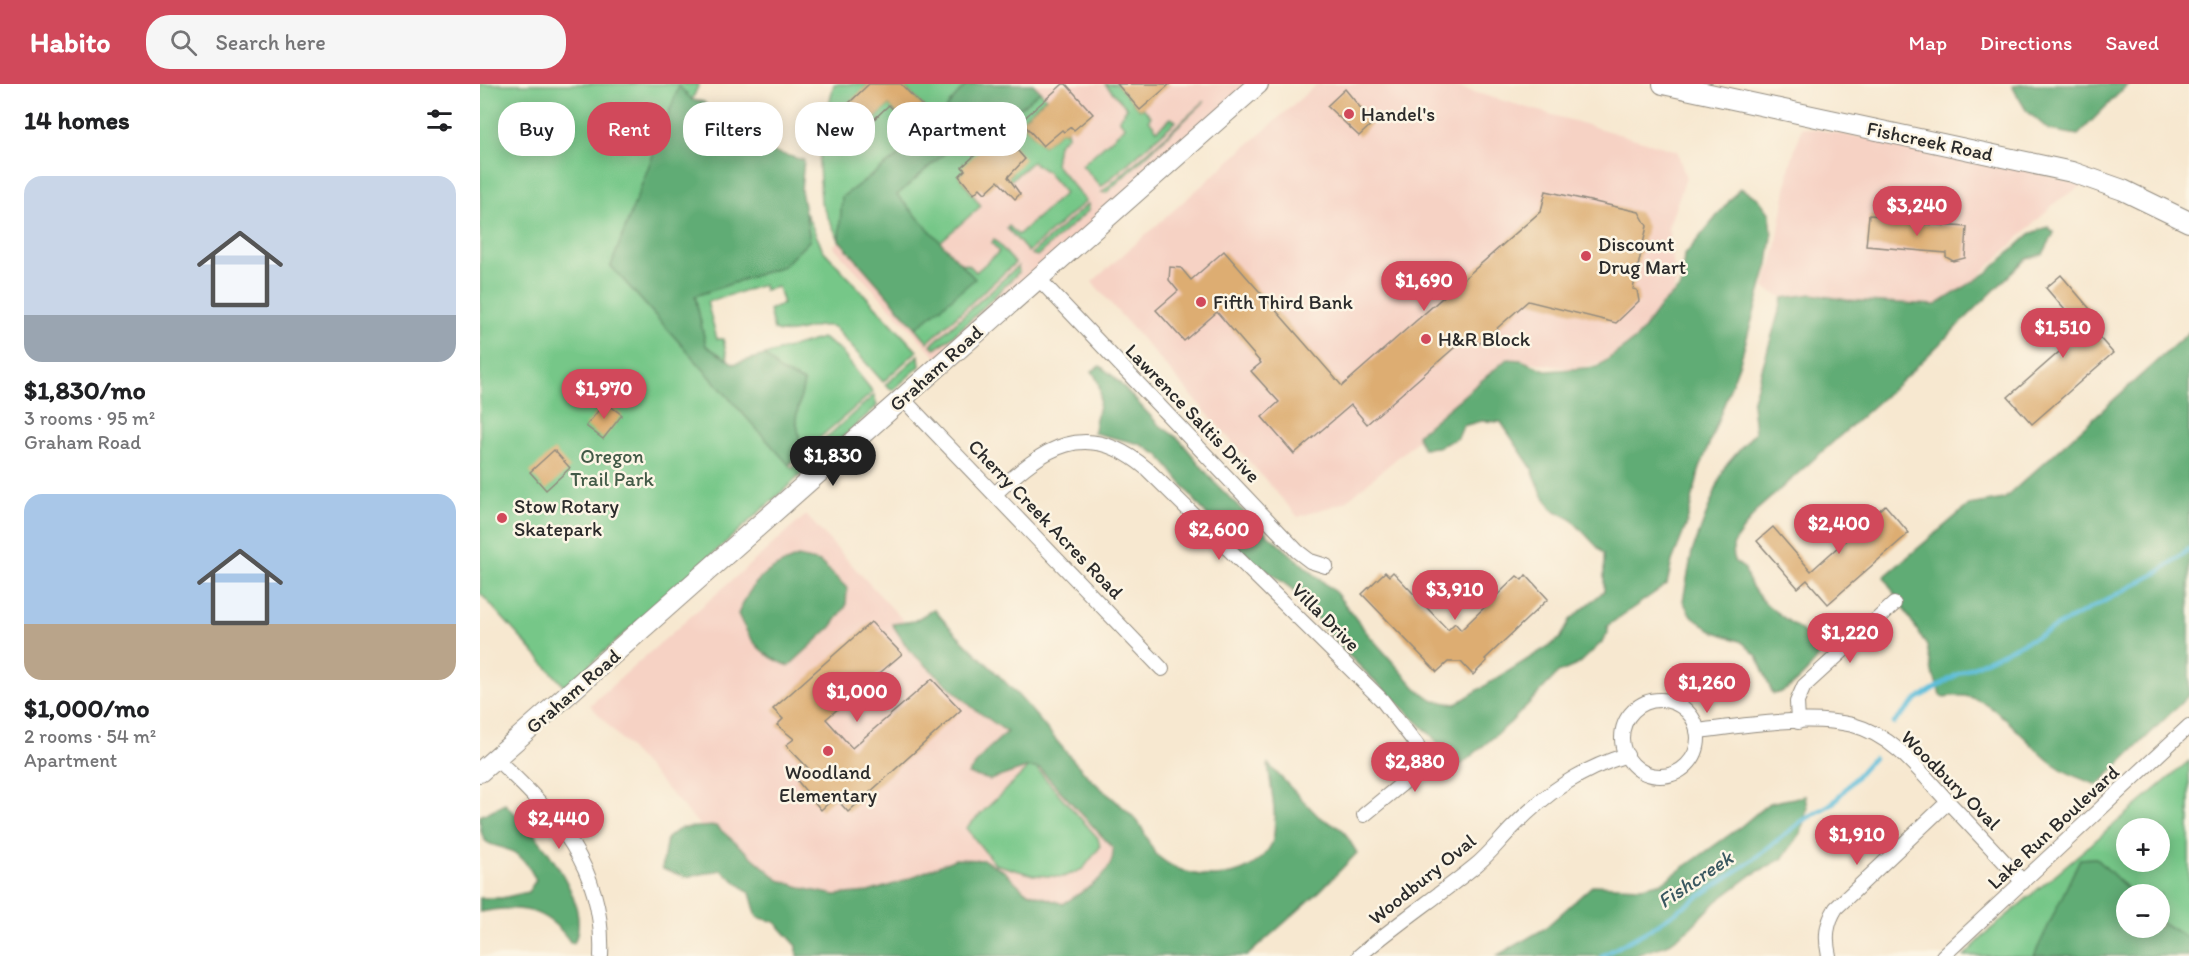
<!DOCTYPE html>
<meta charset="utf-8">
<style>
:root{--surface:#fff;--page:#f6f6f6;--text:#202124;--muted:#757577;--accent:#d1495b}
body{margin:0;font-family:Itim,sans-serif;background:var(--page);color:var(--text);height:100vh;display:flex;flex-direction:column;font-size:22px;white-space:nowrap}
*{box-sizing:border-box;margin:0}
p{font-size:20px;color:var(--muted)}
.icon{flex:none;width:33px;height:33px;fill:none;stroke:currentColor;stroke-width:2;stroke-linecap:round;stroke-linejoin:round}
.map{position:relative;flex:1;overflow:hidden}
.side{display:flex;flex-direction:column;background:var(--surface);width:480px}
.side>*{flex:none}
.hud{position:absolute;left:18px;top:18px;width:570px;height:54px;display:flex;gap:12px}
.buttons{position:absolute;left:1636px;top:734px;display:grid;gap:12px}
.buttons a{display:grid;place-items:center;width:54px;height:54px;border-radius:50%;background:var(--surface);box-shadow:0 3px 15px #0003;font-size:30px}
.price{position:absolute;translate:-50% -51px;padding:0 14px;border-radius:21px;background:var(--accent);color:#fff;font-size:20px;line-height:39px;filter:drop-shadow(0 2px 3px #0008)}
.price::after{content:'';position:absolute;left:50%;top:36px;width:18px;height:14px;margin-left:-9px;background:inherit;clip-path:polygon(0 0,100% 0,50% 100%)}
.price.current{background:#222;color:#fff}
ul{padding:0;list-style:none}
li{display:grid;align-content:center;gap:12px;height:318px;padding:0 24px}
li span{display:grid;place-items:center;height:186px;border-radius:18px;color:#555}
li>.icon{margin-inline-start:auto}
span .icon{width:108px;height:108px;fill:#fffc;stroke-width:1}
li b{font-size:26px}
h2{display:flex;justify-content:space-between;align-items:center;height:72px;padding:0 24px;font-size:26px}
.tag{padding:0 21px;border-radius:24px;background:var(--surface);box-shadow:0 3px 15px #0003;font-size:21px;line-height:54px}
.tag.current{background:var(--accent);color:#fff}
header{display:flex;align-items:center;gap:36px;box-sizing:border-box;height:84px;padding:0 30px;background:var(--accent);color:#fff}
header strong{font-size:28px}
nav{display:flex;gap:33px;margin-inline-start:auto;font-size:21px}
.search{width:420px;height:54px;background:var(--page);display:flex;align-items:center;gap:15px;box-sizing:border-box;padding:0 21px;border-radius:24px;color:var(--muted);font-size:22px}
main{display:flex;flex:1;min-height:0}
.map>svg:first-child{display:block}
</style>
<header>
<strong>Habito</strong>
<div class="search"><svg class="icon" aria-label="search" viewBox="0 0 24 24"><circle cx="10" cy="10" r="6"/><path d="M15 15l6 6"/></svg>Search here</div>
<nav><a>Map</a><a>Directions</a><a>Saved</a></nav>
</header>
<main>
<section class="side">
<h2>14 homes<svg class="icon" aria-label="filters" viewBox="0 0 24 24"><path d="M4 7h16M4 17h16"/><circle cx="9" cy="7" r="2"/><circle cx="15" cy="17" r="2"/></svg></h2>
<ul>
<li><span style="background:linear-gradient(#c9d6e8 75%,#9aa5b1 0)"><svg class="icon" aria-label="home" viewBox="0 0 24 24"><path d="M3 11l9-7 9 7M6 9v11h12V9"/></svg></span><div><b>$1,830/mo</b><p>3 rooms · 95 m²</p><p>Graham Road</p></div></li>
<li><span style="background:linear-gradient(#a9c7e8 70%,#b9a48a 0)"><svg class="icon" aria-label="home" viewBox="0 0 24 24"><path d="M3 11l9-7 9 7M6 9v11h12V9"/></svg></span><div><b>$1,000/mo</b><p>2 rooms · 54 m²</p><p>Apartment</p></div></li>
</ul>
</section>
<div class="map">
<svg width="1709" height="872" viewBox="0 0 1709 872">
<rect width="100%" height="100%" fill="#fcf5e5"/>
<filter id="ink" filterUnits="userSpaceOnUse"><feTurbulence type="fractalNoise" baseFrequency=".0167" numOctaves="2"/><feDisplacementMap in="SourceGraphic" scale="12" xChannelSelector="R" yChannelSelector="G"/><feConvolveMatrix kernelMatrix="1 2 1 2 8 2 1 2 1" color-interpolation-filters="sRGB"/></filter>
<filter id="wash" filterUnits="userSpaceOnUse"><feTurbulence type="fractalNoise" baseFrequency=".008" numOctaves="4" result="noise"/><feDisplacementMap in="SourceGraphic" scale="24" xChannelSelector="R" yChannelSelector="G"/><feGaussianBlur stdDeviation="1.35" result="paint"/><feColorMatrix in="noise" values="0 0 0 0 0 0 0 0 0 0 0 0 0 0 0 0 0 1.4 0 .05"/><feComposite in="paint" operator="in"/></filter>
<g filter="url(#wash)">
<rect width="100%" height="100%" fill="#f7e8d0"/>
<!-- built -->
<g fill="#f6d2c4">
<path d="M533 0H778L462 279 353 162Z"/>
<path d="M837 0H966L1197 67 1206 94 1188 144 1196 198 1188 230 1164 257 1121 279 1091 285 1034 275 865 418 818 433 612 198Z"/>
<path d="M1322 43 1518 77 1602 102 1577 117 1493 198 1456 221 1367 216 1332 210 1303 214 1284 204 1296 164 1310 81Z"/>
<path d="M326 431 661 794 575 872H339L110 621Z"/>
</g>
<!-- green -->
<g fill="#76c788" stroke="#50795a" stroke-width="1.5" fill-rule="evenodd">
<path d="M0 0H219L212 16 199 3 131 182 312 384 394 311 397 322 85 603 0 509Z"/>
<path d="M354 0H389L353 36 344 41Z"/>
<path d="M421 0H487L470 19 454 46 362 113 359 156 341 119 339 79 342 51 349 50 358 42 372 56 409 21 437 49 449 44 453 33Z"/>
<path d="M625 0H637L660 26 663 24 671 32 669 36 677 46 691 34 696 37 621 103 602 81 645 43 639 35 647 24Z"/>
<path d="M560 7 566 14 541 37 563 62 582 46 584 48 587 46 588 51 578 60 575 80 606 117 548 168 527 144 529 142 538 151 585 109 566 87 552 78 530 97 528 93 532 89 501 55 506 61 479 92 501 122 460 158 417 111 516 24 534 29Z"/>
<path d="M725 17 626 109 622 108Z"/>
<path d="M608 120 609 126 557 172 551 170Z"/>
<path d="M326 129 343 166 437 267 403 298 354 243C334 237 312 255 294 246L289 226 303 220 298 203 284 206 283 201 227 218 237 255H243L248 276 226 262 215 212 303 182 330 156Z"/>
<path d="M514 155 535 179 448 258 436 244 494 195 480 179 489 181 496 188 519 168 512 159Z"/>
<path d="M538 182 539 188C521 205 473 257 455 264L451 261Z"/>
<path d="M342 254 359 265 393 308 322 369 316 334 324 298 300 287 285 271Z"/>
<path d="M439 271 440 282 413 306 405 301Z"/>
<path d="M1709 677V855L1680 837V810H1653L1616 774 1600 775 1555 872H1484L1511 845ZM1647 744H1680V777H1647Z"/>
<path d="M549 683H555L618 754 620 763 603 785 583 793 553 791 515 780 486 744Z"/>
</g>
<!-- forest -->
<g fill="#60ac74" stroke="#466c50" stroke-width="1.5">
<path d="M487 0H553L560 7 534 29 516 24 417 111 495 195 436 244 359 156 362 113 454 46 470 19Z"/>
<path d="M1549 0H1648L1598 51 1569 46 1546 26 1532 2Z"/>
<path d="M199 2 212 16 224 18 230 26 221 49 324 76 321 106 330 156 303 182 215 212 226 262 254 280 285 271 300 287 324 298 316 334 322 369 309 381 131 182Z"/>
<path d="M1260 104 1278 114 1290 130 1292 152 1288 180 1260 278 1219 387 1206 442 1192 477 1187 500 1127 542 1128 549 1122 558 1099 580 1078 589 1030 639 976 685C963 676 962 664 952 652L863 566 812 505 748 458 679 371 660 360 614 349C615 323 629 312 612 287L620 282 633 292 678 340 699 355 735 399 779 443 856 509 887 549 936 604 954 617 976 620 1080 555 1090 536 1124 507V470L1091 435 1072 425 1062 410 1051 383 1021 338 1001 337 983 342 978 354 958 363 943 364 937 351 1027 275 1041 276 1068 287 1117 283 1157 254 1181 221 1201 203 1204 172Z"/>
<path d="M1568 143 1574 149 1563 170 1546 175 1426 293 1278 425 1257 454 1253 462 1254 477 1265 485C1275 531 1331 539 1340 570 1332 583 1310 609 1293 610L1277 572 1262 558 1230 546 1210 530 1203 517 1212 468 1244 384 1275 348 1272 319 1303 214 1332 210 1367 216 1456 221 1507 189 1550 150Z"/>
<path d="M1709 248V611L1618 701C1601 695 1587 690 1572 679 1549 662 1516 616 1485 612 1478 611 1470 612 1462 613L1452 588 1447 562 1404 493 1489 421 1524 415Z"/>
<path d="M318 473 340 478 367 504 366 522 351 543 309 582C280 571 270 557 258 530 272 497 284 486 318 473Z"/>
<path d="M454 525C477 554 505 576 530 603 558 631 580 664 608 692 623 708 643 721 658 738 666 748 669 765 679 773 709 799 770 801 791 761 800 743 790 700 788 680L839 733 863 746 877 769 840 807 767 872H317V862L295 838 277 833 270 809 241 786 207 793 182 785 187 754 201 744 236 742 299 796 326 805 355 811 388 808 418 799 475 775 504 776 524 787 545 807 583 820C603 807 636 791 633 764L560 685 549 683 510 696 488 690 507 666 527 648 493 624 429 566 412 540 434 537Z"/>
<path d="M1325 712 1327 724 1321 749 1302 775 1273 790 1237 817 1210 844 1187 861 1153 872H1016L1064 845 1113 801 1162 803 1183 798 1259 744 1289 719Z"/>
<path d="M25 720C56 748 114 816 94 859H91C67 824 40 820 0 828V814H22L48 808 56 796C51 787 47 778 39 772 15 754 0 772 0 732Z"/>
<path d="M1616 774 1653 810H1647V843H1680V837L1709 855V872H1554L1600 775Z"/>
</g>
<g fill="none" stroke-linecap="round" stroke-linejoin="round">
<!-- stream -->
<g stroke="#5bbdda" stroke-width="4.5">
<path d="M1414 639 1437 615 1478 590 1568 547 1679 488 1709 465"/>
<path d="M1122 872 1169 846 1270 778 1322 737 1353 719 1393 674"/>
</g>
</g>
<g id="blocks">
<!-- building -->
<g fill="#ddad72">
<path d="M389 0H421L453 33 449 44 436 50 409 21 372 56 352 35Z"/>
<path d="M583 0H586L613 30 594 46 591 43 584 48 582 46 563 62 541 37Z"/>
<path d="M637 0H690L660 26Z"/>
<path d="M865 5 893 39 879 52 847 22Z"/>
<path d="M516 42 545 75 528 93 540 110 535 115 518 97 505 109 500 104 494 110 479 92 485 86 482 83 506 61 501 55Z"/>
<path d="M1066 107 1159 128 1167 142 1153 205 1157 206 1159 217 1136 239 1048 217 999 260 990 250 887 340 871 321 814 370 782 333 799 318 771 287 781 279 737 228 704 257 676 226 698 207 689 196 690 183 701 184 711 196 744 167 862 302 1061 127Z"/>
<path d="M1389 131 1417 133V138L1487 143 1485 174 1473 177 1466 173V169L1386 162Z"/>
<path d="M1581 191 1621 238 1612 245 1633 269 1552 340 1528 313 1603 247 1566 204Z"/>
<path d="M125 318 142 331 123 355 106 342Z"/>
<path d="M74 366 90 384 66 406 50 388Z"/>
<path d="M1405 421 1429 449 1348 520 1327 496 1318 504 1277 457 1293 443 1331 487Z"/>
<path d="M905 488 909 492 913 488 968 546 975 539 981 546 1037 492 1042 496 1046 491 1068 515 1005 575 1007 577 993 591 981 578H968L957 588 882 510Z"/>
<path d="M391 538 422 570 346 635 372 664 452 595 481 626 368 728 355 713 341 726 316 695 328 684 306 661 314 655 297 641 303 635 293 625Z"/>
</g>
</g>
</g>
<g filter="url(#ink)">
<use href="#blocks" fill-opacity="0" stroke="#918a7e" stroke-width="1.5"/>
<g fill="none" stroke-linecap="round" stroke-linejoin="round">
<!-- minor casing -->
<g stroke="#918a7e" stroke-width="16">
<g id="minor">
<path d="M558 194 817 467 830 477 846 482"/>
<path d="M422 314 682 585"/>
<path d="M515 410C563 364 606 333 667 385L902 616 937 661 938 674 932 687 923 699 884 731"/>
<circle cx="1180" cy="654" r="38"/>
<path d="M1318 638 1317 618 1324 602 1414 520"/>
<path d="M1217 647C1264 642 1326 630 1373 641 1415 652 1442 690 1471 721 1495 746 1519 772 1543 798"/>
<path d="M15 674C76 731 125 783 121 872"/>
<path d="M879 872C916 840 957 813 995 782 1009 771 1020 756 1033 743 1067 708 1101 685 1147 671"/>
<path d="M1349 872C1345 854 1346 840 1356 824L1468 718"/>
<path d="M1463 872 1709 642"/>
</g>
</g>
<!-- secondary casing -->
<g stroke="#918a7e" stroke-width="22">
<g id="secondary">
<path d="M1183 0 1592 88 1643 106 1709 138"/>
<path d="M0 688 778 0"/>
</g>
</g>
<!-- minor -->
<use href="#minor" stroke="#fff" stroke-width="14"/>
<!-- secondary -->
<use href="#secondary" stroke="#fff" stroke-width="20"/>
</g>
</g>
<!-- markers -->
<g fill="#d1495b" stroke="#fcf5e5" stroke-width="2">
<circle cx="869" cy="30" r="6"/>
<circle cx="1106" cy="172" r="6"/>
<circle cx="721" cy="218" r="6"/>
<circle cx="946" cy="255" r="6"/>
<circle cx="22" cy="434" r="6"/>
<circle cx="348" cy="667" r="6"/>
</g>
<g text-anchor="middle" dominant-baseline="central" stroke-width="5" stroke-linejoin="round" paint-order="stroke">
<!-- poi labels -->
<g font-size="20" fill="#2b2b2b" stroke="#fcf5e5" text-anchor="start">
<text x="881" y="30">Handel's</text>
<text x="1118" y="160">Discount<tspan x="1118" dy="23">Drug Mart</tspan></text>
<text x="733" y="218">Fifth Third Bank</text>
<text x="958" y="255">H&amp;R Block</text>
<text x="34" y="422">Stow Rotary<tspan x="34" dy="23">Skatepark</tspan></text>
<text x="348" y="688" text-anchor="middle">Woodland<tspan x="348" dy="23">Elementary</tspan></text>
</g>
<!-- street labels -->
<g font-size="20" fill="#2b2b2b" stroke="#fcf5e5">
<text transform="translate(1450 57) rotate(12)">Fishcreek Road</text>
<text transform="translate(456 284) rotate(-42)">Graham Road</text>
<text transform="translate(713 329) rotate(46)">Lawrence Saltis Drive</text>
<text transform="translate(566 435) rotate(46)">Cherry Creek Acres Road</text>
<text transform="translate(846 533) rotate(45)">Villa Drive</text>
<text transform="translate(93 607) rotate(-41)">Graham Road</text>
<text transform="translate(1471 696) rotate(45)">Woodbury Oval</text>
<text transform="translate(1573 743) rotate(-43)">Lake Run Boulevard</text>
<text transform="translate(942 795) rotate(-39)">Woodbury Oval</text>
</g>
<!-- park labels -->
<g font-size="20" fill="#425a47" stroke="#fcf5e5">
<text x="132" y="372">Oregon<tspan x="132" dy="23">Trail Park</tspan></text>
</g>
<!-- water labels -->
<g font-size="21" font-style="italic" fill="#395760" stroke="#fcf5e5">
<text transform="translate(1215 795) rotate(-34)">Fishcreek</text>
</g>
</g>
</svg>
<div class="buttons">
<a>+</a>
<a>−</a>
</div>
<b class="price" style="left:1437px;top:153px">$3,240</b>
<b class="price" style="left:944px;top:228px">$1,690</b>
<b class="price" style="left:1583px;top:275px">$1,510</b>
<b class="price" style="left:124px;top:336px">$1,970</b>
<b class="price current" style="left:353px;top:403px">$1,830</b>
<b class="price" style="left:1359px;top:471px">$2,400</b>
<b class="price" style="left:739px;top:477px">$2,600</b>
<b class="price" style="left:975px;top:537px">$3,910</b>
<b class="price" style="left:1370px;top:580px">$1,220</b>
<b class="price" style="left:1227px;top:630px">$1,260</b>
<b class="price" style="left:377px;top:639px">$1,000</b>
<b class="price" style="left:935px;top:709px">$2,880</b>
<b class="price" style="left:79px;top:766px">$2,440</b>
<b class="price" style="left:1377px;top:782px">$1,910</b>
<div class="hud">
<a class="tag">Buy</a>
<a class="tag current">Rent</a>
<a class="tag">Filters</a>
<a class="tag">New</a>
<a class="tag">Apartment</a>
</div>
</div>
</main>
